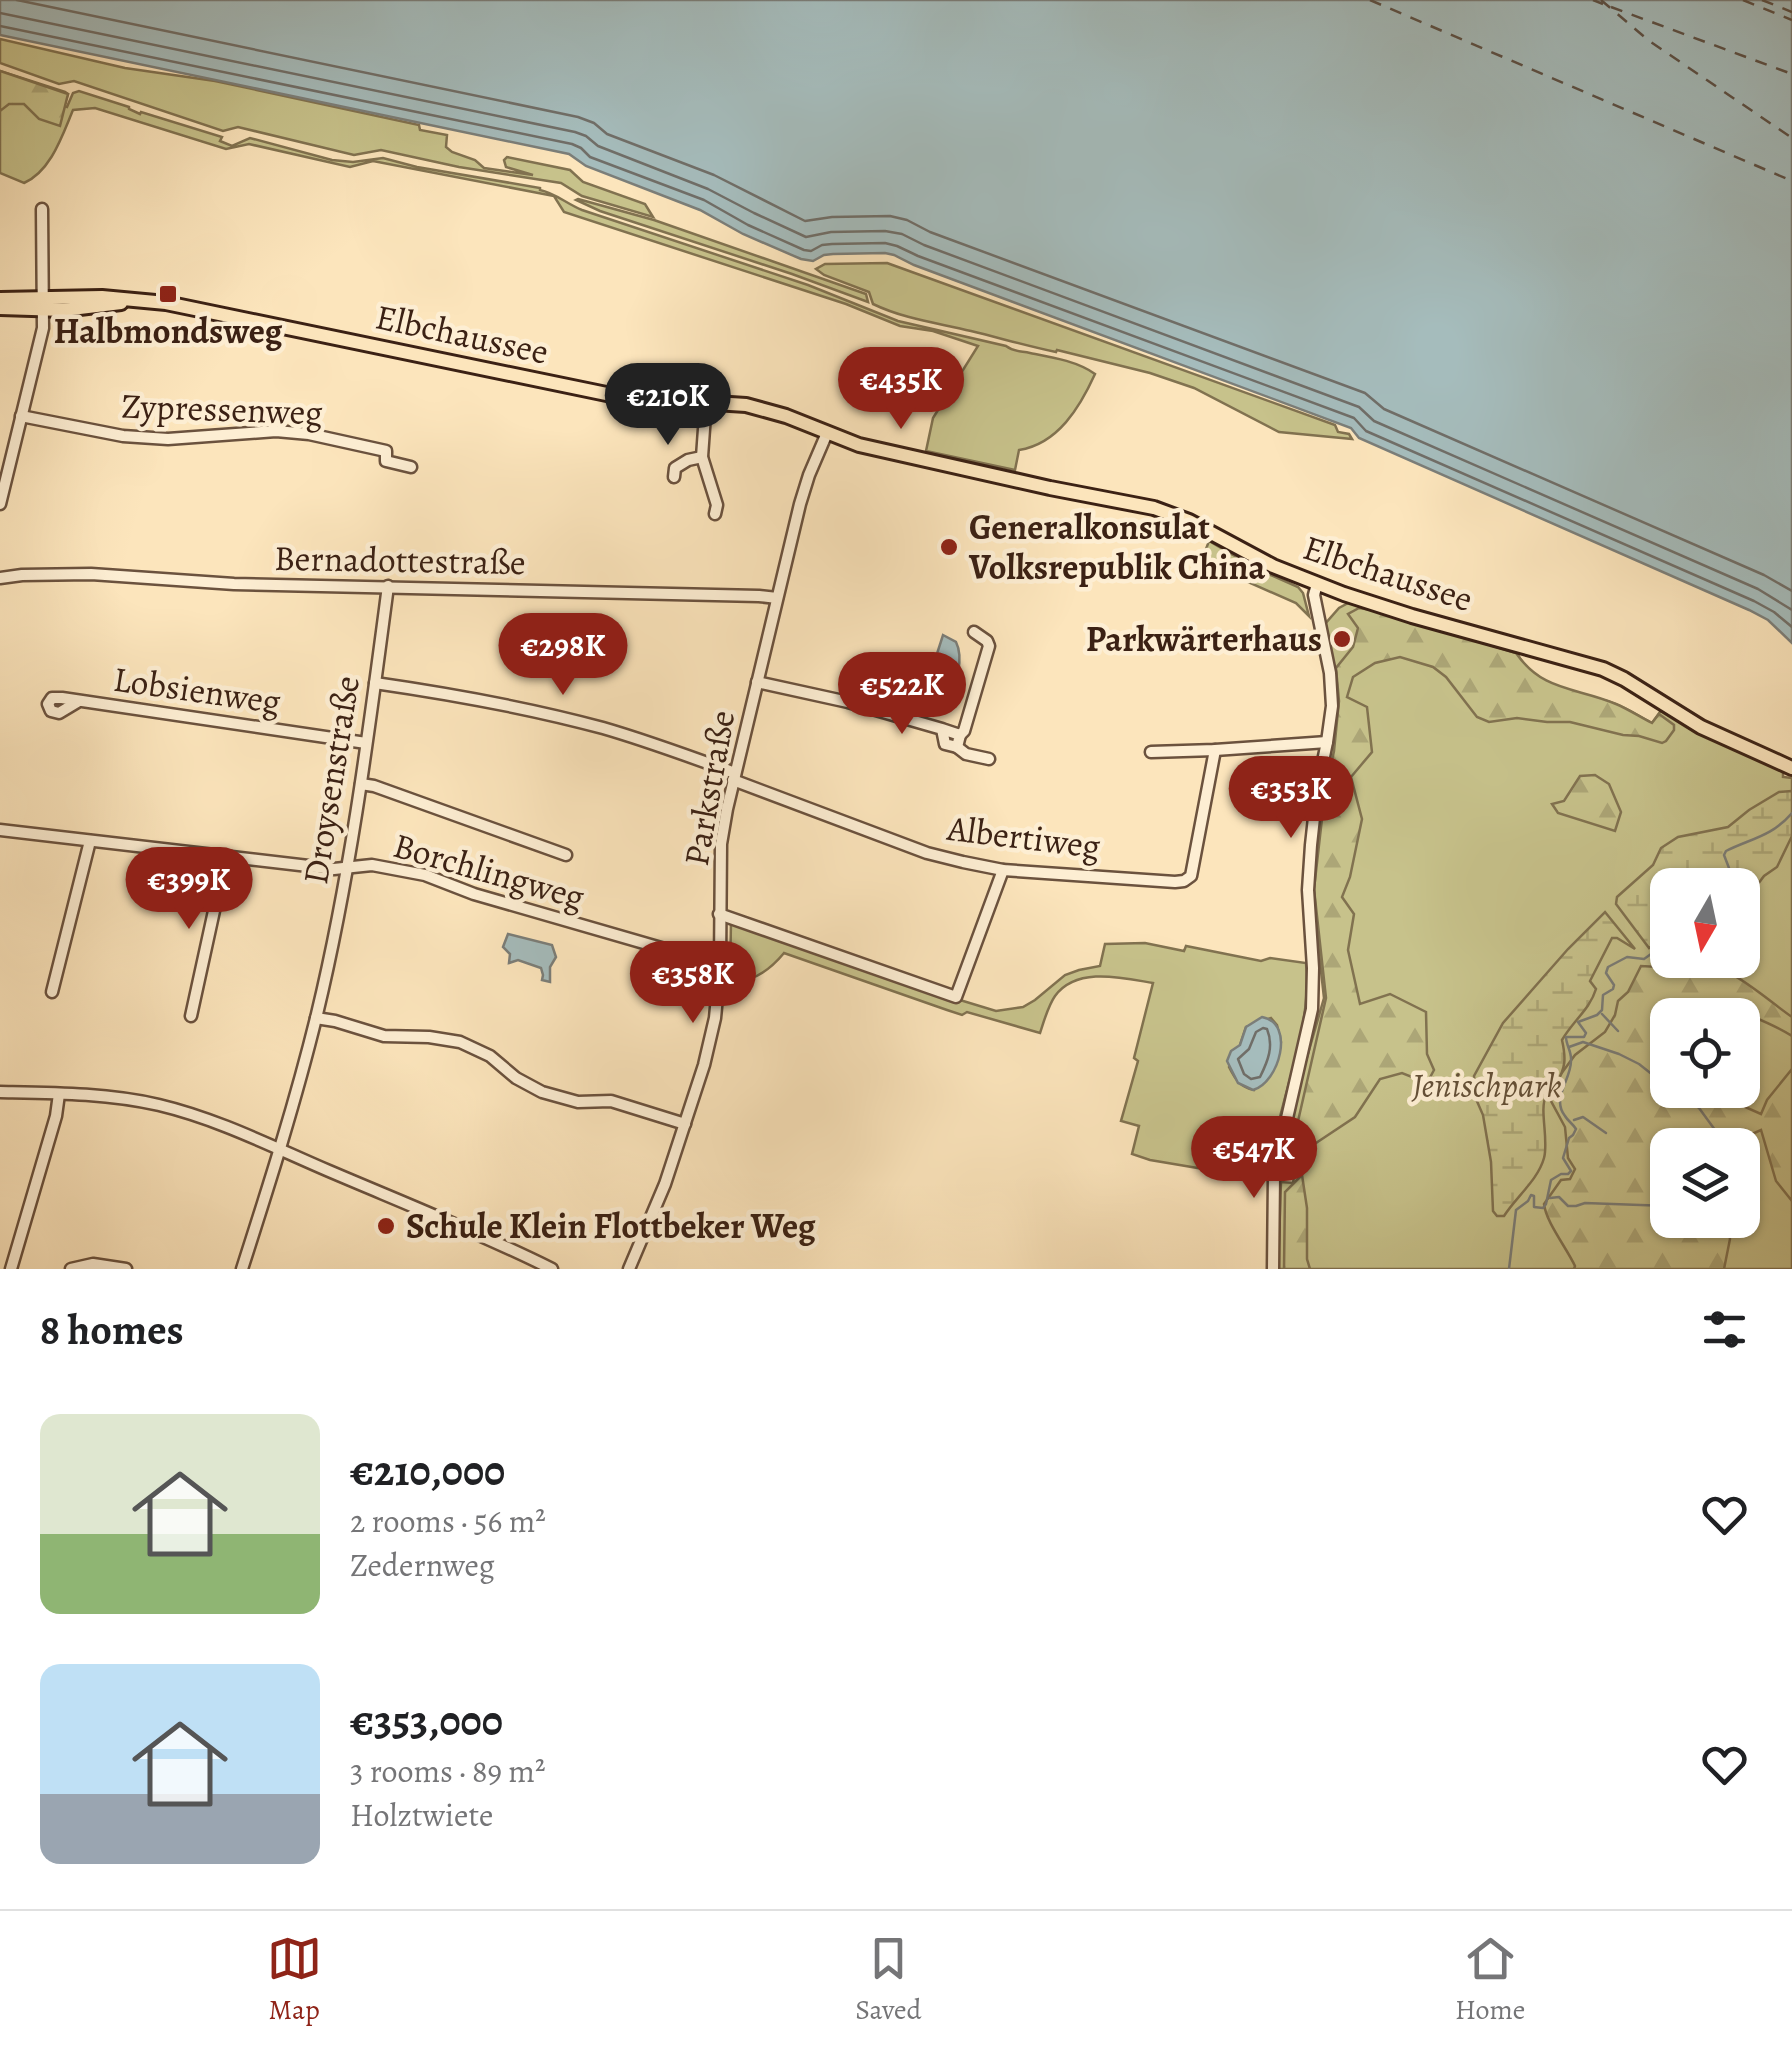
<!DOCTYPE html>
<meta charset="utf-8">
<style>
:root{--surface:#fff;--page:#f6f6f6;--text:#202124;--muted:#757577;--line:#e0e0e0;--accent:#8f2418}
body{margin:0;font-family:Alegreya,serif;background:var(--page);color:var(--text);height:100vh;display:flex;flex-direction:column;font-size:38px;white-space:nowrap}
*{box-sizing:border-box;margin:0}
p{font-size:32px;color:var(--muted)}
.icon{flex:none;width:55px;height:55px;fill:none;stroke:currentColor;stroke-width:2;stroke-linecap:round;stroke-linejoin:round}
.map{position:relative;height:1269px;overflow:hidden}
.sheet{display:flex;flex-direction:column;background:var(--surface);flex:1}
.sheet>*{flex:none}
.needle{width:65px;rotate:189deg}
.fabs{position:absolute;left:1650px;top:868px;display:grid;gap:20px}
.fabs a{display:grid;place-items:center;width:110px;height:110px;border-radius:20px;background:var(--surface);box-shadow:0 2px 8px #0004;font-size:50px}
.price{position:absolute;translate:-50% -85px;padding:0 22px;border-radius:35px;background:var(--accent);color:#fff;font-size:32px;line-height:65px;filter:drop-shadow(0 2px 5px #0008)}
.price::after{content:'';position:absolute;left:50%;top:60px;width:30px;height:22px;margin-left:-15px;background:inherit;clip-path:polygon(0 0,100% 0,50% 100%)}
.price.active{background:#222;color:#fff}
ul{padding:0;list-style:none}
li{display:flex;align-items:center;gap:30px;height:250px;padding:0 40px}
li span{display:grid;place-items:center;flex:none;width:280px;height:200px;border-radius:20px;color:#555}
li>.icon{margin-inline-start:auto}
span .icon{width:120px;height:120px;fill:#fffc;stroke-width:1}
li b{font-size:42px}
h2{display:flex;justify-content:space-between;align-items:center;height:120px;padding:0 40px;font-size:42px}
.menu{display:flex;justify-content:space-around;align-items:center;height:140px;border-top:2px solid var(--line);background:var(--surface);font-size:28px;color:var(--muted)}
.menu a{display:grid;justify-items:center;gap:5px}
.menu .active{color:var(--accent)}
.map>svg:first-child{display:block}
</style>
<div class="map">
<svg width="1792" height="1269" viewBox="0 0 1792 1269">
<defs>
<pattern id="forest-firs" width="22" height="20" patternUnits="userSpaceOnUse" patternTransform="scale(2.5)"><rect width="22" height="20" fill="#c7c28b"/><path d="M5 1l3.5 6h-7zM16 11l3.5 6h-7z" fill="#aca677"/></pattern>
<pattern id="wetland-marsh" width="20" height="14" patternUnits="userSpaceOnUse" patternTransform="scale(2.5)"><rect width="20" height="14" fill="#c7c28b"/><path d="M1 5h8M5 5V1M11 12h8M15 12V8" fill="none" stroke="#aca677"/></pattern>
</defs>
<rect width="100%" height="100%" fill="#fce5bc"/>
<filter id="stains"><feTurbulence type="fractalNoise" baseFrequency=".002" numOctaves="4"/><feColorMatrix values="0 0 0 0 .2 0 0 0 0 .09 0 0 0 0 .02 0 0 0 .5 -.17"/></filter>
<radialGradient id="worn" r=".72"><stop offset=".6" stop-color="#630" stop-opacity="0"/><stop offset="1" stop-color="#630" stop-opacity=".3"/></radialGradient>
<!-- green -->
<g fill="#c7c28b" stroke="#817250" stroke-width="2.5" fill-rule="evenodd">
<path d="M0 39 125 68 215 81 419 125 420 130 447 135 446 147 452 152 475 160 484 168 533 175 506 167 504 160 507 157 570 170 583 182 645 204 653 217 582 196 561 183 459 167 381 150 354 155 238 127 223 131 74 81 59 84 0 63Z"/>
<path d="M0 71 65 92 68 94 64 106 67 107 73 93 79 91 129 107V109L140 114 141 112 222 137 220 141 232 146 250 138 332 160 353 162 383 158 417 167 540 188V190C555 193 567 204 582 210L808 285 898 321 1006 346C1014 352 1020 351 1030 353 1051 357 1077 361 1095 374 1080 407 1058 444 1019 450L1015 470 926 451 933 418 978 346 933 331 900 326 846 304 564 212 554 196 373 161 350 167 249 144 226 149 95 108 73 110C62 136 51 171 24 183L0 173Z"/>
<path d="M578 199 654 220 866 294 868 302 792 274 600 211 576 200Z"/>
<path d="M887 263 1335 425 1338 432 1349 434 1352 439 1279 432 1194 388 1150 373 1057 350 1056 352C1027 346 1000 338 971 331 938 323 904 319 873 304L869 292 824 275 816 269 825 264Z"/>
<path d="M1209 541 1257 569 1298 587 1303 593 1309 616 1296 603 1241 579 1203 557Z"/>
<path d="M1350 602 1516 651C1532 687 1576 691 1610 702 1625 707 1639 716 1652 723L1662 709 1783 771V777L1792 778V1269H1278L1281 1182 1293 1183 1299 1148 1283 1144 1291 1128 1289 1120 1324 998 1312 889 1336 702 1325 624 1339 608ZM1668 885H1742V960H1668ZM1668 1015H1742V1090H1668ZM1668 1145H1742V1220H1668Z"/>
<path d="M731 921 904 983 996 1011 1023 1007 1035 1000 1065 975 1079 970 1100 966 1105 944 1145 943 1184 951 1186 946 1261 961 1270 958 1306 963C1313 1038 1274 1106 1269 1180L1150 1160 1132 1154 1139 1126 1121 1121 1138 1061 1134 1058 1153 983C1123 978 1077 966 1055 996 1048 1006 1044 1021 1040 1033L967 1012 962 1015 947 1010 784 953C770 970 753 983 730 981ZM1271 1018 1277 1025 1281 1042 1254 1090C1240 1087 1235 1079 1229 1067L1240 1045 1246 1027Z"/>
</g>
<!-- forest -->
<g fill="url(#forest-firs)" stroke="#817250" stroke-width="2.5">
<path d="M0 71 68 94 60 126 39 119 24 104H9L0 111Z"/>
<path d="M1359 608 1378 611 1516 653C1543 692 1576 687 1616 704 1628 709 1640 717 1652 723L1659 714 1674 725V730L1666 741 1662 743 1639 736 1623 735 1570 722H1547L1517 718 1489 722 1477 717 1446 677 1433 667 1400 657 1375 663 1353 677 1347 697 1367 707 1372 752 1351 777 1362 819 1350 877 1342 897 1354 914 1348 950 1360 1004 1390 994 1426 1012 1427 1054 1434 1070 1427 1083 1402 1073 1380 1079 1355 1117 1310 1147 1302 1141 1296 1130 1326 998 1314 889 1325 792 1334 751 1339 701 1336 668 1353 647 1358 628 1348 614Z"/>
<path d="M1595 775 1609 784 1621 812 1615 831 1558 813 1552 804 1564 801 1580 776Z"/>
<path d="M1683 960C1726 960 1759 994 1792 1017V1036C1778 1027 1723 1001 1707 1004 1700 1006 1699 1010 1695 1015H1668V1090H1722L1736 1103 1761 1114 1767 1100 1792 1069V1201L1776 1181 1761 1130 1727 1145H1668V1220H1726L1730 1239 1724 1269H1574L1575 1266C1566 1247 1546 1222 1544 1204L1561 1180 1570 1179 1575 1169 1568 1158 1565 1127 1551 1101 1558 1078 1575 1055 1605 1032 1615 1015 1618 1001 1628 992 1641 966 1659 967Z"/>
<path d="M1302 1175 1307 1208V1259L1310 1269H1284L1285 1192Z"/>
</g>
<!-- wetland -->
<g fill="url(#wetland-marsh)" stroke="#817250" stroke-width="2.5">
<path d="M1792 791V836L1777 867 1764 876 1743 904 1742 885H1668L1667 936 1649 948 1616 904 1617 897 1653 865 1661 848 1678 837 1728 827 1749 810 1779 792Z"/>
<path d="M1605 912 1635 949 1617 938H1612L1590 981 1596 989C1590 1009 1573 1021 1562 1040 1566 1058 1566 1068 1556 1084 1553 1089 1549 1092 1546 1096 1539 1109 1549 1140 1544 1158 1538 1180 1516 1197 1504 1216H1497L1493 1211 1491 1162 1483 1115 1476 1099 1474 1076 1503 1023 1568 949Z"/>
</g>
<!-- water -->
<g fill="#a5bcbc" stroke="#7b7e79" stroke-width="2.5">
<path d="M0 0H1792V643L1768 620 1749 610 1359 438 1351 428 914 265 894 255 885 253 833 254 824 255 813 261 801 259 743 234 700 210 586 166 569 154 0 35Z"/>
<path d="M943 635 956 642C964 658 957 686 946 700L921 702 919 699 925 691Z"/>
<path d="M508 934 552 945 556 957 550 967V982L542 980 543 975 541 968 518 960 509 963 510 954 503 947Z"/>
<path d="M1262 1017C1296 1023 1279 1083 1253 1090L1238 1083 1227 1061 1231 1051 1240 1045 1246 1027Z"/>
</g>
<g fill="none" stroke-linecap="round" stroke-linejoin="round">
<!-- shore -->
<g stroke="#706e68" stroke-width="2.5">
<path d="M17 0 578 117 594 123 607 134 714 175 805 221 832 217 890 216 907 220 930 232 1365 393 1384 409 1764 575 1792 591"/>
<path d="M0 13 575 132 586 136 598 146 708 189 754 213 806 237 831 232 885 231 902 234 924 245 1359 407 1374 421 1758 589 1792 610"/>
<path d="M0 26 572 144 581 148 590 157 704 200 748 225 804 250 811 251 822 245 832 244 885 243 897 246 918 256 1354 418 1366 431 1754 601 1774 612 1792 627"/>
<path d="M1263 1028 1267 1029C1274 1046 1268 1061 1260 1077L1251 1079 1244 1074 1238 1059 1249 1049 1256 1032Z"/>
</g>
<!-- stream -->
<g stroke="#7b7e79" stroke-width="2.5">
<path d="M1702 885 1708 877 1724 878 1729 874V868L1724 855 1726 851C1752 838 1771 837 1792 813"/>
<path d="M1602 1014 1618 1031"/>
<path d="M1569 1047 1583 1042 1619 1054 1639 1064 1668 1087"/>
<path d="M1672 1090 1699 1108 1726 1145"/>
<path d="M1574 1120 1583 1117 1606 1133"/>
<path d="M1742 1154 1758 1165"/>
<path d="M1550 1198 1559 1197 1568 1206H1576L1585 1203 1668 1206"/>
<path d="M1509 1269 1516 1210 1528 1201 1531 1195 1534 1196V1207L1543 1208 1546 1204 1551 1180 1561 1174H1568L1571 1171 1563 1158 1569 1138 1573 1135 1576 1129C1573 1124 1568 1121 1565 1116 1551 1098 1571 1080 1571 1061 1572 1052 1566 1045 1566 1037H1584L1586 1033 1578 1022 1597 1015 1602 1010 1603 995 1613 989 1614 985 1606 973 1608 967 1627 957 1644 959 1668 942"/>
</g>
<!-- ferry -->
<g stroke="#5b5046" stroke-width="2.5" stroke-dasharray="12 10" stroke-linecap="butt">
<path d="M1370 0 1792 181"/>
<path d="M1593 0 1603 4"/>
<path d="M1601 0 1648 40 1792 138"/>
<path d="M1743 0 1792 20"/>
<path d="M1762 0 1792 12"/>
<path d="M1611 7 1792 74"/>
</g>
<!-- minor casing -->
<g stroke="#6b523e" stroke-width="15">
<g id="minor">
<path d="M706 401 702 457 717 505 715 514"/>
<path d="M21 416 123 436 168 439 276 431 309 434 386 451V461L411 467"/>
<path d="M674 477 675 468 688 460 702 457"/>
<path d="M0 504 43 328 42 209"/>
<path d="M0 578 22 575 91 574 234 584 759 596 777 598"/>
<path d="M757 682 848 702 942 729 945 744 957 747 960 735 942 729"/>
<path d="M375 683C451 694 529 708 603 728 648 741 691 757 735 773"/>
<path d="M79 701 59 713 51 711 48 704 52 698H62L366 743"/>
<path d="M960 735 964 731 989 646 987 641 974 632"/>
<path d="M957 747 966 754 989 759"/>
<path d="M1151 752 1215 750 1327 742"/>
<path d="M733 780 927 853 963 862 1003 870 1175 882 1184 881 1191 876 1215 750"/>
<path d="M361 784 374 786 566 855"/>
<path d="M0 830 334 869 372 865 425 875 474 894 720 965"/>
<path d="M719 914 956 997 1003 870"/>
<path d="M52 992 90 841"/>
<path d="M191 1016 226 856"/>
<path d="M316 1018 335 1021 384 1036 429 1037 460 1042 490 1056 516 1078 542 1092 578 1102 611 1101 685 1124"/>
<path d="M0 1092C53 1093 107 1093 159 1105 218 1119 273 1147 329 1171 404 1203 480 1233 552 1269"/>
<path d="M11 1269 56 1116 59 1094"/>
<path d="M71 1269 93 1264 126 1269"/>
<path d="M242 1269C269 1185 296 1100 317 1014 351 873 369 730 388 586"/>
<path d="M629 1269 665 1184 704 1065 715 1018 720 965 721 844 727 809 800 504 809 475 827 433"/>
<path d="M1273 1269 1274 1175 1312 1009 1313 968 1308 890 1311 845 1317 790 1327 742 1332 706 1330 673 1314 595 1317 584"/>
</g>
</g>
<!-- major casing -->
<g stroke="#3b2114" stroke-width="18">
<g id="major">
<path d="M0 299 102 297 166 303 621 397 746 405 786 416 859 445 1050 488 1154 508 1189 521 1273 566 1344 594 1412 616 1603 669 1624 679 1701 727 1792 768"/>
<path d="M0 308 63 310 121 303"/>
</g>
</g>
<!-- minor -->
<use href="#minor" stroke="#fdeed3" stroke-width="10"/>
<!-- major -->
<use href="#major" stroke="#fce5bc" stroke-width="12"/>
</g>
<!-- markers -->
<g fill="#8f2418" stroke="#fdeed3" stroke-width="4">
<rect x="158" y="284" width="20" height="20" rx="5"/>
<circle cx="949" cy="547" r="10"/>
<circle cx="1342" cy="639" r="10"/>
<circle cx="386" cy="1226" r="10"/>
</g>
<g text-anchor="middle" dominant-baseline="central" stroke-width="9" stroke-linejoin="round" paint-order="stroke">
<!-- poi labels -->
<g font-size="35" font-weight="bold" fill="#3b2114" stroke="#fdeed3" text-anchor="start">
<text x="168" y="331" text-anchor="middle">Halbmondsweg</text>
<text x="969" y="527">Generalkonsulat<tspan x="969" dy="40">Volksrepublik China</tspan></text>
<text x="1322" y="639" text-anchor="end">Parkwärterhaus</text>
<text x="406" y="1226">Schule Klein Flottbeker Weg</text>
</g>
<!-- street labels -->
<g font-size="35" fill="#3b2114" stroke="#fdeed3">
<text transform="translate(462 334) rotate(12)">Elbchaussee</text>
<text transform="translate(222 409) rotate(2)">Zypressenweg</text>
<text transform="translate(400 560) rotate(1)">Bernadottestraße</text>
<text transform="translate(1388 573) rotate(18)">Elbchaussee</text>
<text transform="translate(197 690) rotate(8)">Lobsienweg</text>
<text transform="translate(331 780) rotate(-81)">Droysenstraße</text>
<text transform="translate(709 788) rotate(-80)">Parkstraße</text>
<text transform="translate(1024 837) rotate(7)">Albertiweg</text>
<text transform="translate(489 871) rotate(16)">Borchlingweg</text>
</g>
<!-- park labels -->
<g font-size="35" font-style="italic" fill="#655138" stroke="#fdeed3">
<text x="1487" y="1085">Jenischpark</text>
</g>
</g>
<rect width="100%" height="100%" filter="url(#stains)"/>
<rect width="100%" height="100%" fill="url(#worn)"/>
</svg>
<div class="fabs">
<a><svg class="needle" viewBox="-14 -14 28 28"><path d="M0-13l5 13h-10z" fill="#e53935"/><path d="M0 13l5-13h-10z" fill="#757577"/></svg></a>
<a><svg class="icon" aria-label="locate" viewBox="0 0 24 24"><circle cx="12" cy="12" r="6"/><path d="M12 2v4M12 18v4M2 12h4M18 12h4"/></svg></a>
<a><svg class="icon" aria-label="layers" viewBox="0 0 24 24"><path d="M12 4l9 5-9 5-9-5zM3 14l9 5 9-5"/></svg></a>
</div>
<b class="price" style="left:901px;top:432px">€435K</b>
<b class="price active" style="left:668px;top:448px">€210K</b>
<b class="price" style="left:563px;top:698px">€298K</b>
<b class="price" style="left:902px;top:737px">€522K</b>
<b class="price" style="left:1291px;top:841px">€353K</b>
<b class="price" style="left:189px;top:932px">€399K</b>
<b class="price" style="left:693px;top:1026px">€358K</b>
<b class="price" style="left:1254px;top:1201px">€547K</b>
</div>
<section class="sheet">
<h2>8 homes<svg class="icon" aria-label="filters" viewBox="0 0 24 24"><path d="M4 7h16M4 17h16"/><circle cx="9" cy="7" r="2"/><circle cx="15" cy="17" r="2"/></svg></h2>
<ul>
<li><span style="background:linear-gradient(#dfe7d0 60%,#8fb573 0)"><svg class="icon" aria-label="home" viewBox="0 0 24 24"><path d="M3 11l9-7 9 7M6 9v11h12V9"/></svg></span><div><b>€210,000</b><p>2 rooms · 56 m²</p><p>Zedernweg</p></div><svg class="icon" aria-label="heart" viewBox="0 0 24 24"><path d="M12 20l-8-8c-3-5 5-10 8-4 3-6 11-1 8 4z"/></svg></li>
<li><span style="background:linear-gradient(#bfe0f5 65%,#9aa5b1 0)"><svg class="icon" aria-label="home" viewBox="0 0 24 24"><path d="M3 11l9-7 9 7M6 9v11h12V9"/></svg></span><div><b>€353,000</b><p>3 rooms · 89 m²</p><p>Holztwiete</p></div><svg class="icon" aria-label="heart" viewBox="0 0 24 24"><path d="M12 20l-8-8c-3-5 5-10 8-4 3-6 11-1 8 4z"/></svg></li>
</ul>
</section>
<nav class="menu">
<a class="active"><svg class="icon" aria-label="map" viewBox="0 0 24 24"><path d="M3 6l6-2 6 2 6-2v14l-6 2-6-2-6 2zM9 4v14M15 6v14"/></svg>Map</a>
<a><svg class="icon" aria-label="saved" viewBox="0 0 24 24"><path d="M7 4h10v16l-5-4-5 4z"/></svg>Saved</a>
<a><svg class="icon" aria-label="home" viewBox="0 0 24 24"><path d="M3 11l9-7 9 7M6 9v11h12V9"/></svg>Home</a>
</nav>
